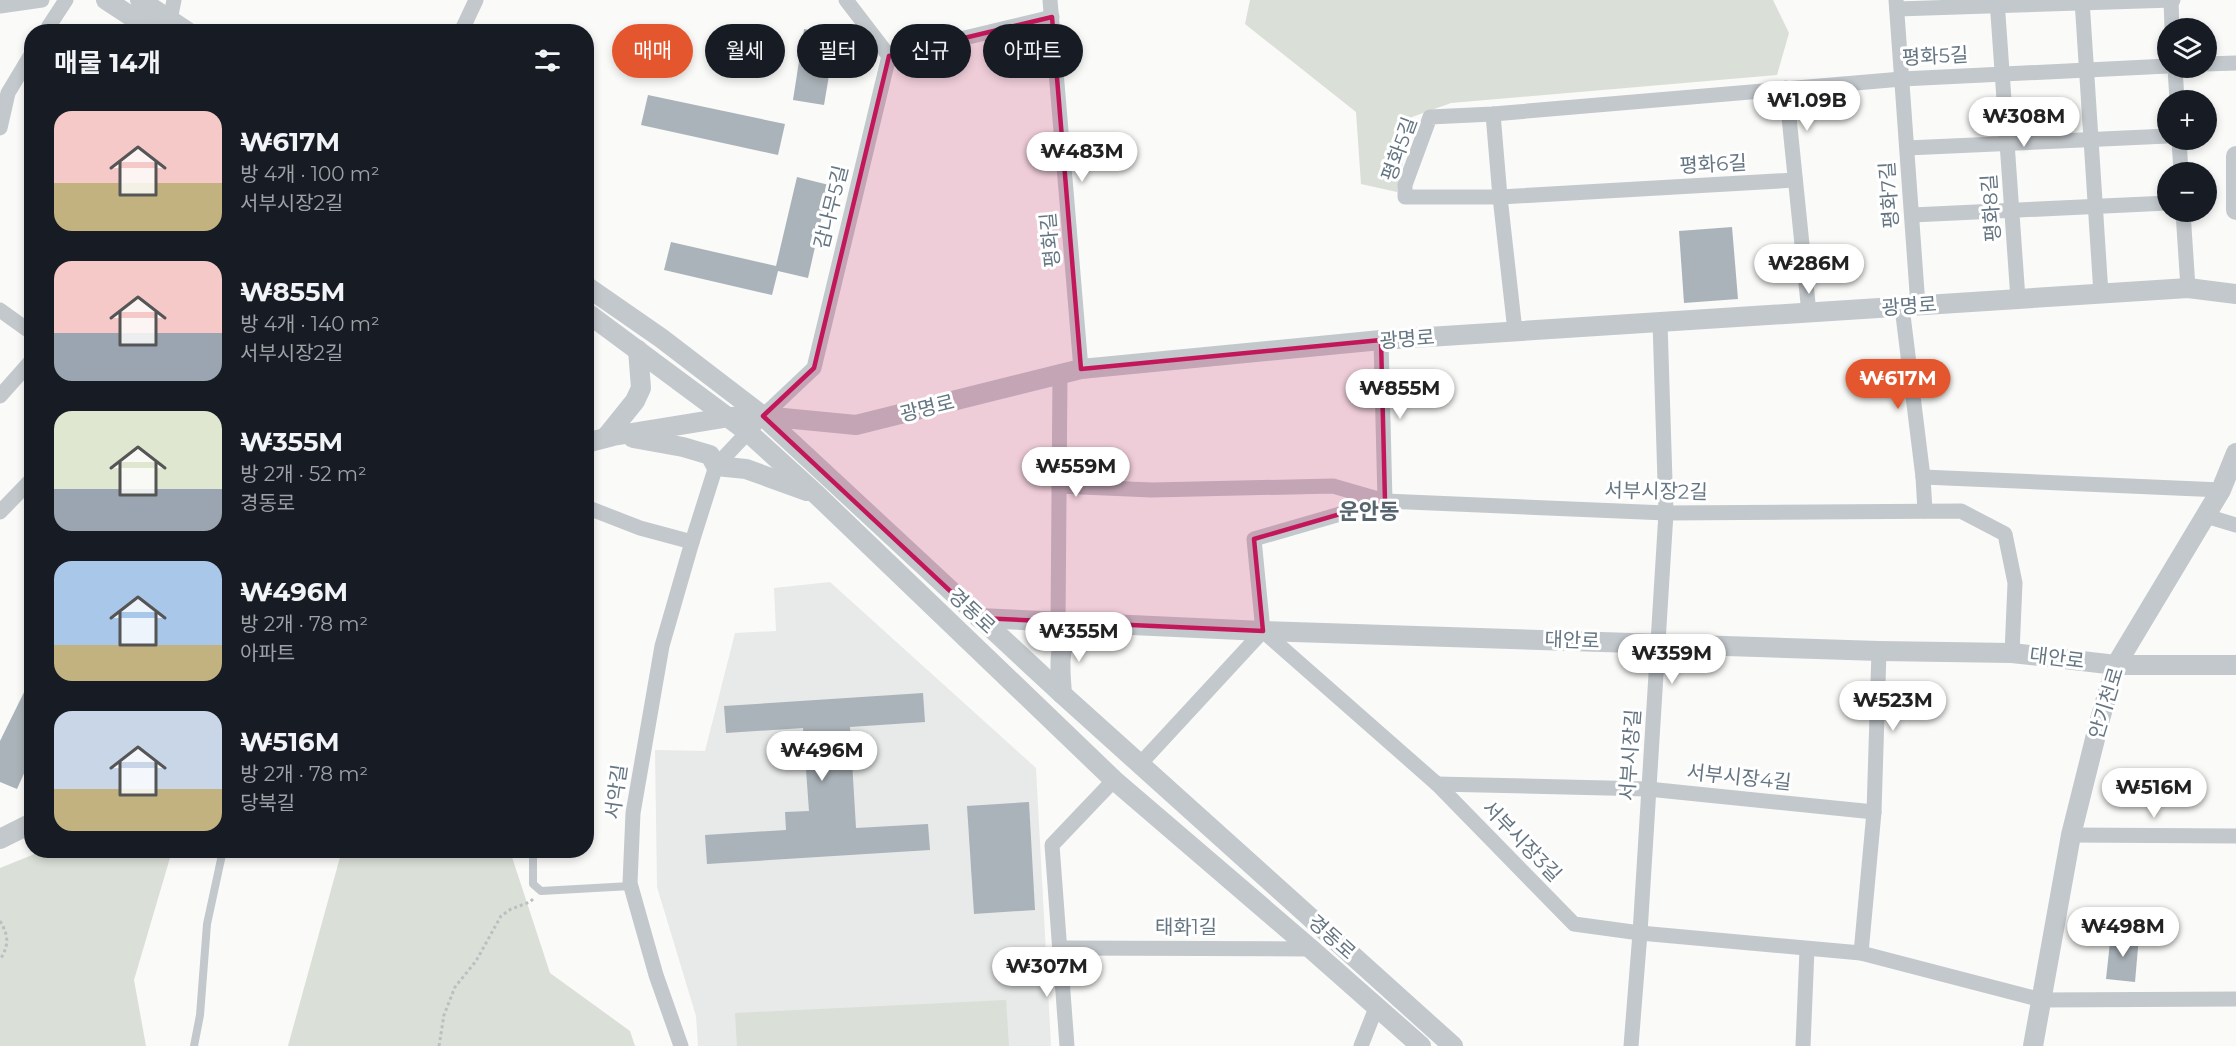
<!DOCTYPE html>
<html lang="ko">
<meta charset="utf-8">
<style>
:root{--surface:#171b24;--page:#242831;--text:#f1f3f6;--muted:#9ea1a6;--accent:#e4572e}
body{margin:0;font-family:Montserrat,"Noto Sans KR",sans-serif;background:var(--page);color:var(--text);height:100vh;display:flex;flex-direction:column;font-size:22px;white-space:nowrap}
*{box-sizing:border-box;margin:0}
p{font-size:20px;color:var(--muted)}
.icon{flex:none;width:33px;height:33px;fill:none;stroke:currentColor;stroke-width:2;stroke-linecap:round;stroke-linejoin:round}
.map{position:relative;flex:1;overflow:hidden}
.side{position:absolute;left:24px;top:24px;width:570px;height:834px;display:flex;flex-direction:column;background:var(--surface);border-radius:24px;box-shadow:0 3px 9px #0003}
.side>*{flex:none}
.hud{position:absolute;left:612px;top:24px;width:570px;height:54px;display:flex;gap:12px}
.tools{position:absolute;left:2157px;top:18px;display:grid;gap:12px}
.tools a{display:grid;place-items:center;width:60px;height:60px;border-radius:50%;background:var(--surface);box-shadow:0 3px 9px #0003;font-size:30px}
.price{position:absolute;translate:-50% -51px;padding:0 14px;border-radius:21px;background:#fff;color:#222;font-size:20px;line-height:39px;filter:drop-shadow(0 2px 3px #0008)}
.price::after{content:'';position:absolute;left:50%;top:36px;width:18px;height:14px;margin-left:-9px;background:inherit;clip-path:polygon(0 0,100% 0,50% 100%)}
.price.selected{background:var(--accent);color:#fff}
ul{padding:0;list-style:none}
li{display:flex;align-items:center;gap:18px;height:150px;padding:0 30px}
li span{display:grid;place-items:center;flex:none;width:168px;height:120px;border-radius:18px;color:#555}
li>.icon{margin-inline-start:auto}
span .icon{width:72px;height:72px;fill:#fffc;stroke-width:1}
li b{font-size:26px}
h2{display:flex;justify-content:space-between;align-items:center;height:72px;padding:0 30px;font-size:26px}
.pill{padding:0 21px;border-radius:27px;background:var(--surface);box-shadow:0 3px 9px #0003;font-size:21px;line-height:54px}
.pill.selected{background:var(--accent);color:#fff}
.map>svg:first-child{display:block}
</style>
<div class="map">
<svg width="2236" height="1046" viewBox="0 0 2236 1046">
<rect width="100%" height="100%" fill="#fafaf8"/>
<!-- built -->
<path fill="#e8e9e9" d="M830 582 1036 768 1051 1046H698L696 1016 657 887 655 750 705 751 735 633 776 631 774 588Z"/>
<!-- green -->
<g fill="#dadfd7">
<path d="M1250 0H1773L1789 33 1777 75 1451 103 1412 117 1397 192 1361 184 1356 112 1245 24Z"/>
<path d="M342 850 510 851 550 973 630 1031 635 1046H288Z"/>
<path d="M42 851H172L134 980 146 1046H0V868Z"/>
<path d="M1006 1000 1009 1046H737L735 1013Z"/>
</g>
<!-- building -->
<g fill="#aab3b9">
<path d="M804 29 836 34 824 105 793 100Z"/>
<path d="M648 95 785 124 778 155 641 125Z"/>
<path d="M797 177 829 185 808 278 778 271 772 295 664 270 671 242 776 266Z"/>
<path d="M1732 227 1738 299 1684 303 1679 231Z"/>
<path d="M32 676V756L17 789 0 782V741Z"/>
<path d="M923 693 925 722 850 727 856 828 928 824 930 850 707 864 705 835 786 830 785 812 809 811 803 728 726 733 724 706Z"/>
<path d="M1029 802 1035 910 974 914 967 806Z"/>
<path d="M2111 933 2139 936 2135 982 2106 979Z"/>
</g>
<g fill="none" stroke-linecap="round" stroke-linejoin="round">
<!-- path -->
<g stroke="#bbbfc2" stroke-width="3" stroke-dasharray="3 3" stroke-linecap="butt">
<path d="M0 921C9 936 9 945 0 960"/>
<path d="M439 1046 444 1015 455 987 476 961 501 916 511 909 530 902 534 898"/>
</g>
<!-- service -->
<g stroke="#c3c8cc" stroke-width="8">
<path d="M533 850V884L541 891 631 886"/>
<path d="M194 1046 200 1015 207 924 223 850"/>
</g>
<!-- minor -->
<g stroke="#c3c8cc" stroke-width="15">
<path d="M1050 0 1081 369"/>
<path d="M1896 0 1918 306"/>
<path d="M1997 0 2018 299"/>
<path d="M2082 0 2101 294"/>
<path d="M2171 0 2172 28"/>
<path d="M0 6 42 0"/>
<path d="M1897 9 2173 0"/>
<path d="M170 20 174 0"/>
<path d="M45 32 66 0"/>
<path d="M461 32 476 0"/>
<path d="M889 56 1052 17"/>
<path d="M2206 64 2236 63"/>
<path d="M2175 68 2177 100"/>
<path d="M1786 88 1809 313"/>
<path d="M1493 114 1500 197 1515 331"/>
<path d="M0 128 8 93 32 53"/>
<path d="M2179 140 2181 172"/>
<path d="M1907 148 2168 136"/>
<path d="M1795 180 1500 197H1405V185L1430 117 1493 114 1902 79 2168 66"/>
<path d="M2183 212 2188 288"/>
<path d="M1912 215 2168 203"/>
<path d="M1902 307 1923 477 1925 511"/>
<path d="M0 310 32 333"/>
<path d="M0 396 32 360"/>
<path d="M1923 477 2221 490"/>
<path d="M1059 486 1152 490 1333 486 1385 501 1381 340"/>
<path d="M586 507 640 528 692 542"/>
<path d="M0 512 32 479"/>
<path d="M2206 516 2236 525"/>
<path d="M1058 622 1060 374"/>
<path d="M1263 631 1437 784 1574 924 1640 933 1861 953 2042 1000 2236 999"/>
<path d="M1263 631 1254 539 1385 501 1666 513 1961 511 2005 534 2015 583 2012 653"/>
<path d="M1140 764 1263 631"/>
<path d="M1437 784 1648 789 1874 812"/>
<path d="M2071 835 2236 836"/>
<path d="M1061 948 1311 949"/>
<path d="M1861 953 1874 812 1879 651"/>
<path d="M681 1046 656 975 630 883 633 813 662 646 692 542 716 466 763 416 814 368 889 56 846 0"/>
<path d="M1067 1046 1052 845 1114 780"/>
<path d="M1361 1046 1376 1008"/>
<path d="M1631 1046 1640 933 1666 513 1660 322"/>
<path d="M1803 1046 1807 949"/>
</g>
<!-- tertiary -->
<g stroke="#c3c8cc" stroke-width="20">
<path d="M106 0 155 32"/>
<path d="M140 0 188 32"/>
<path d="M2236 156V210"/>
<path d="M586 286 661 338 763 416 1062 694 1453 1046"/>
<path d="M586 312 749 433 817 495 1114 780 1311 949 1421 1046"/>
<path d="M606 437 635 401 641 388 638 350"/>
<path d="M633 438 683 447 710 455 716 466 746 469 807 491"/>
<path d="M586 443 613 436 730 417 763 416 856 425 1081 369 1381 340 2188 288 2236 294"/>
<path d="M979 618 1263 631 1879 651 2012 653 2116 665H2236"/>
<path d="M1062 694C1060 665 1055 642 1081 623"/>
<path d="M0 839 32 823"/>
<path d="M2033 1046 2071 835 2100 719 2116 665 2221 490 2236 453"/>
</g>
</g>
<!-- marked area -->
<path fill="#c2185b" fill-opacity="0.2" stroke="#c2185b" stroke-width="4.5" stroke-linejoin="round" d="M1052 17 1081 369 1381 340 1385 501 1254 539 1263 631 979 618 763 416 814 368 889 56Z"/>
<g text-anchor="middle" dominant-baseline="central" stroke-width="6" stroke-linejoin="round" paint-order="stroke">
<!-- street labels -->
<g font-size="20" fill="#657683" stroke="#fff">
<text transform="translate(1935 56) rotate(-3)">평화5길</text>
<text transform="translate(1399 149) rotate(-70)">평화5길</text>
<text transform="translate(1713 164) rotate(-3)">평화6길</text>
<text transform="translate(1889 195) rotate(-94)">평화7길</text>
<text transform="translate(831 207) rotate(-76)">감나무5길</text>
<text transform="translate(1991 208) rotate(-94)">평화8길</text>
<text transform="translate(1050 240) rotate(-95)">평화길</text>
<text transform="translate(1909 306) rotate(-4)">광명로</text>
<text transform="translate(1407 339) rotate(-4)">광명로</text>
<text transform="translate(927 408) rotate(-14)">광명로</text>
<text transform="translate(1656 491) rotate(1)">서부시장2길</text>
<text transform="translate(972 611) rotate(43)">경동로</text>
<text transform="translate(1572 640) rotate(2)">대안로</text>
<text transform="translate(2057 658) rotate(7)">대안로</text>
<text transform="translate(2106 703) rotate(-73)">안기천로</text>
<text transform="translate(1630 755) rotate(-86)">서부시장길</text>
<text transform="translate(1739 777) rotate(6)">서부시장4길</text>
<text transform="translate(616 792) rotate(-82)">서악길</text>
<text transform="translate(1522 841) rotate(46)">서부시장3길</text>
<text x="1186" y="927">태화1길</text>
<text transform="translate(1332 937) rotate(42)">경동로</text>
</g>
<!-- quarter labels -->
<g font-size="22" font-weight="bold" fill="#57646e" stroke="#fff">
<text x="1369" y="511">운안동</text>
</g>
</g>
</svg>
<div class="tools">
<a><svg class="icon" aria-label="layers" viewBox="0 0 24 24"><path d="M12 4l9 5-9 5-9-5zM3 14l9 5 9-5"/></svg></a>
<a>+</a>
<a>−</a>
</div>
<b class="price" style="left:1807px;top:132px">₩1.09B</b>
<b class="price" style="left:2024px;top:148px">₩308M</b>
<b class="price" style="left:1082px;top:183px">₩483M</b>
<b class="price" style="left:1809px;top:295px">₩286M</b>
<b class="price selected" style="left:1898px;top:410px">₩617M</b>
<b class="price" style="left:1400px;top:420px">₩855M</b>
<b class="price" style="left:1076px;top:498px">₩559M</b>
<b class="price" style="left:1079px;top:663px">₩355M</b>
<b class="price" style="left:1672px;top:685px">₩359M</b>
<b class="price" style="left:1893px;top:732px">₩523M</b>
<b class="price" style="left:822px;top:782px">₩496M</b>
<b class="price" style="left:2154px;top:819px">₩516M</b>
<b class="price" style="left:2123px;top:958px">₩498M</b>
<b class="price" style="left:1047px;top:998px">₩307M</b>
<div class="hud">
<a class="pill selected">매매</a>
<a class="pill">월세</a>
<a class="pill">필터</a>
<a class="pill">신규</a>
<a class="pill">아파트</a>
</div>
<section class="side">
<h2>매물 14개<svg class="icon" aria-label="filters" viewBox="0 0 24 24"><path d="M4 7h16M4 17h16"/><circle cx="9" cy="7" r="2"/><circle cx="15" cy="17" r="2"/></svg></h2>
<ul>
<li><span style="background:linear-gradient(#f6c9c9 60%,#c2b280 0)"><svg class="icon" aria-label="home" viewBox="0 0 24 24"><path d="M3 11l9-7 9 7M6 9v11h12V9"/></svg></span><div><b>₩617M</b><p>방 4개 · 100 m²</p><p>서부시장2길</p></div></li>
<li><span style="background:linear-gradient(#f6c9c9 60%,#9aa5b1 0)"><svg class="icon" aria-label="home" viewBox="0 0 24 24"><path d="M3 11l9-7 9 7M6 9v11h12V9"/></svg></span><div><b>₩855M</b><p>방 4개 · 140 m²</p><p>서부시장2길</p></div></li>
<li><span style="background:linear-gradient(#dfe7d0 65%,#9aa5b1 0)"><svg class="icon" aria-label="home" viewBox="0 0 24 24"><path d="M3 11l9-7 9 7M6 9v11h12V9"/></svg></span><div><b>₩355M</b><p>방 2개 · 52 m²</p><p>경동로</p></div></li>
<li><span style="background:linear-gradient(#a9c7e8 70%,#c2b280 0)"><svg class="icon" aria-label="home" viewBox="0 0 24 24"><path d="M3 11l9-7 9 7M6 9v11h12V9"/></svg></span><div><b>₩496M</b><p>방 2개 · 78 m²</p><p>아파트</p></div></li>
<li><span style="background:linear-gradient(#c9d6e8 65%,#c2b280 0)"><svg class="icon" aria-label="home" viewBox="0 0 24 24"><path d="M3 11l9-7 9 7M6 9v11h12V9"/></svg></span><div><b>₩516M</b><p>방 2개 · 78 m²</p><p>당북길</p></div></li>
</ul>
</section>
</div>
